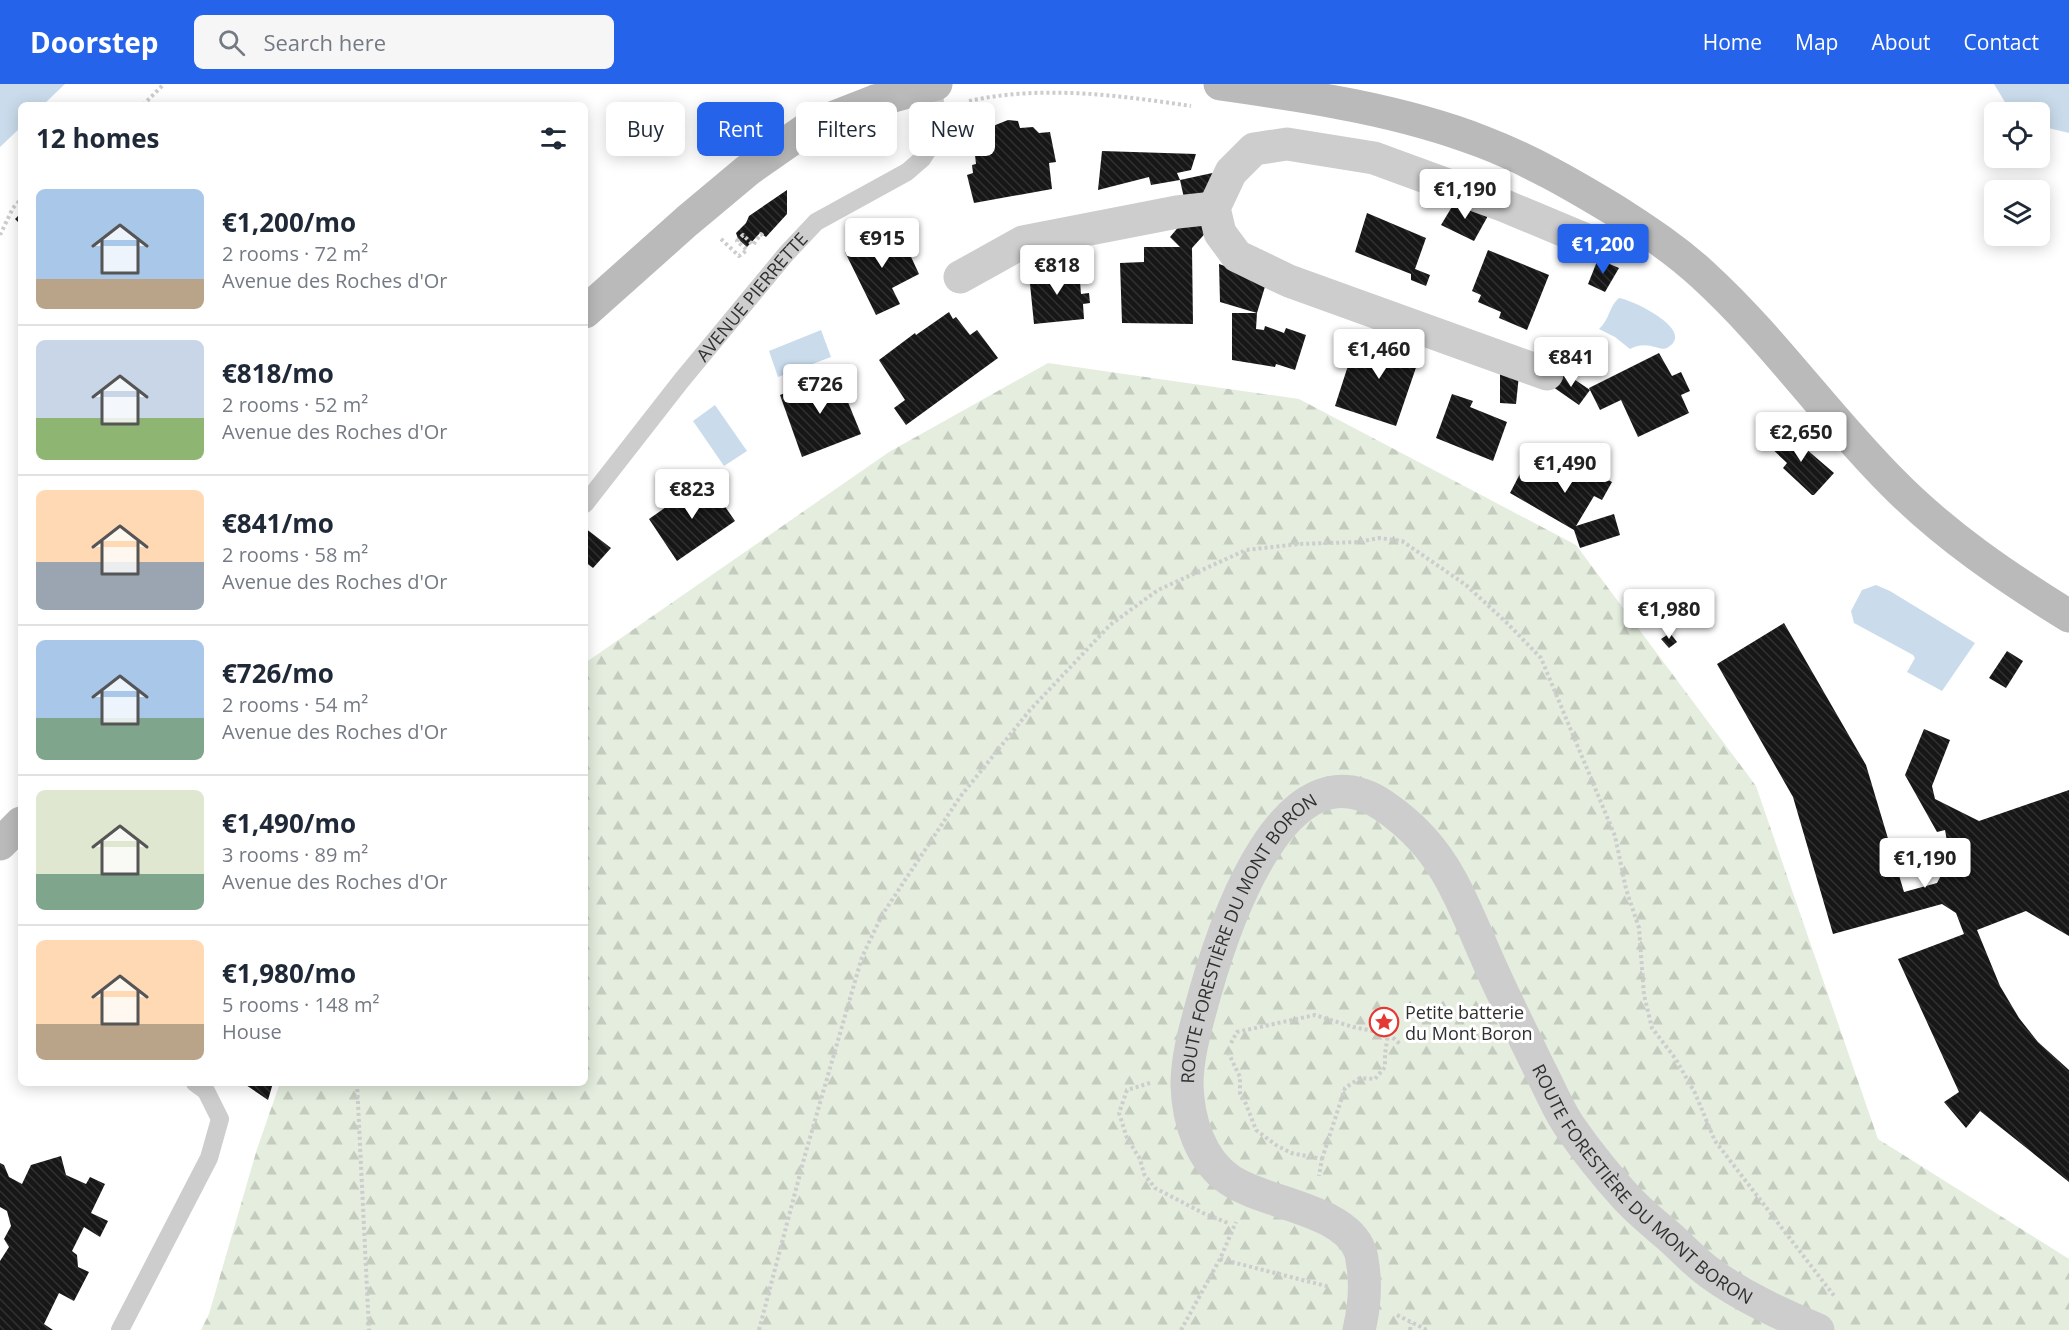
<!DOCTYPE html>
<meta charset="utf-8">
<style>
:root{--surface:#fff;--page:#f6f6f7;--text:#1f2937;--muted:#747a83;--line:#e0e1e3;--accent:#2563eb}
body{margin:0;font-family:"Open Sans",sans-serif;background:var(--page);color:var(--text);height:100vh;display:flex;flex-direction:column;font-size:22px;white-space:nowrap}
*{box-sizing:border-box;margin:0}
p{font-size:20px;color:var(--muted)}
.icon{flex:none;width:33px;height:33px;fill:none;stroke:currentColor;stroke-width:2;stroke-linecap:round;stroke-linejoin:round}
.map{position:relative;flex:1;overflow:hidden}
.details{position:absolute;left:18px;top:18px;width:570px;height:984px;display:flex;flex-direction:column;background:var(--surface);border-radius:9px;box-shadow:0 3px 15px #0003}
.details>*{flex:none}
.guide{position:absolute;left:606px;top:18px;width:570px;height:54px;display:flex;gap:12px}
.fabs{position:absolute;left:1984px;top:18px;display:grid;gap:12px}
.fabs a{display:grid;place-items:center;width:66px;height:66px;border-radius:9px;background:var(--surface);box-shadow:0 3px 15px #0003;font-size:30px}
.price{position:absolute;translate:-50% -51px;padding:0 14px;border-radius:6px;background:#fff;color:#222;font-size:20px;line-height:39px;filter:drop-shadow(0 2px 3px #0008)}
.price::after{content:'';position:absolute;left:50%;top:36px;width:18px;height:14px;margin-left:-9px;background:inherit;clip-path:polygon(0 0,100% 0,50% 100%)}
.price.active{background:var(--accent);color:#fff}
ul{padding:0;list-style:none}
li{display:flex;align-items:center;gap:18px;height:150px;padding:0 18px}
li+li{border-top:2px solid var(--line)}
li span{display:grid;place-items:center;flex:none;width:168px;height:120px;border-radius:9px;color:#555}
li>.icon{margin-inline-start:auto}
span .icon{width:72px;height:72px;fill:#fffc;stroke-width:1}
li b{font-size:26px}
h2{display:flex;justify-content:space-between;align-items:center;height:72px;padding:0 18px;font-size:26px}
.chip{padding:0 21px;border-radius:9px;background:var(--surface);box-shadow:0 3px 15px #0003;font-size:21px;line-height:54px}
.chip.active{background:var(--accent);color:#fff}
header{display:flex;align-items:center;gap:36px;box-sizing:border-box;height:84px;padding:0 30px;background:var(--accent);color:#fff}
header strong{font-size:28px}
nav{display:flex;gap:33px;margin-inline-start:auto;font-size:21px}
.search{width:420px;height:54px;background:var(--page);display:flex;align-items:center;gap:15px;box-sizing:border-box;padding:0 21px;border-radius:9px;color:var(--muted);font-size:22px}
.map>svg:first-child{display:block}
</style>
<header>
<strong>Doorstep</strong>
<div class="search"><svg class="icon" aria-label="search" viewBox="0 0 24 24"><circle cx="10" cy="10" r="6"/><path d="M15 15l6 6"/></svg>Search here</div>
<nav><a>Home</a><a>Map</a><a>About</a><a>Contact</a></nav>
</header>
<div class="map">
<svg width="2069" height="1246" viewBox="0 0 2069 1246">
<defs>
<pattern id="forest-firs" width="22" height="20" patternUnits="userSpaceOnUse" patternTransform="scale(1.5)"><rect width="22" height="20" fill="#e4edde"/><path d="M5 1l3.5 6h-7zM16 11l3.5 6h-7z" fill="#c4ccbf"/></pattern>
<pattern id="building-back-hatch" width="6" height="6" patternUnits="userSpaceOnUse" patternTransform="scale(1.5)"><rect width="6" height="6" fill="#171717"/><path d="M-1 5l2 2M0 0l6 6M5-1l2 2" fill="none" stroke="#303030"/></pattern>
</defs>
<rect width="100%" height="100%" fill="#fff"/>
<!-- forest -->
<path fill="url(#forest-firs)" d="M1048 279 1299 315 1576 461 1756 702 1878 1055 2069 1175V1246H201L209 1230 257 1065 280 999H585V579L889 368Z"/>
<!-- water -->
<g fill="#cadcec">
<path d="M0 0H65L43 21H21V43L0 63Z"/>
<path d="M1994 0H2069V49L2040 42V28H2011Z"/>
<path d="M1619 214C1633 216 1698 247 1667 264 1660 268 1648 255 1630 265L1615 253 1599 245C1610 235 1609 222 1619 214Z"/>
<path d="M821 246 831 273 778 293 769 267Z"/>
<path d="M715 321 747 367 724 382 693 337Z"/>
<path d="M1876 501 1890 507 1975 559 1942 607 1907 588 1915 574 1913 571 1854 539 1851 527 1862 506Z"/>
</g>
<!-- building -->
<g fill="url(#building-back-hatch)">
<path d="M1008 36 1018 37 1020 44 1033 43 1039 49 1050 48 1056 78 1049 79 1052 105 974 119 967 91 973 89 972 81 976 80 974 62 976 61V52L994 48 993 42Z"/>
<path d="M1102 67 1196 70 1191 86 1177 89 1180 96 1151 101 1149 93 1098 106Z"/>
<path d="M1217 88 1213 107 1184 114 1180 96Z"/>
<path d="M787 106V130L766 153 760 149 747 163 738 155 736 149 746 139 749 132Z"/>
<path d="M1456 116 1489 130 1474 157 1441 141Z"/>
<path d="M21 129V141L15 135Z"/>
<path d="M1367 129 1426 154 1415 185 1430 191 1426 202 1411 196V190L1355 168Z"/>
<path d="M1186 134 1210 144 1192 164 1193 240 1122 239 1120 179 1144 178V163H1180L1170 153Z"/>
<path d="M891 146 901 164 906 162 919 190 892 204 900 220 876 231 845 168Z"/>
<path d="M1488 166 1549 191 1527 246 1499 234 1501 228 1478 218 1481 211 1472 207Z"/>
<path d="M1598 175 1619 184 1605 208 1588 200Z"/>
<path d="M1219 180 1267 196 1257 229 1256 245 1264 246 1265 242 1284 249 1286 244 1306 251 1295 286 1276 280 1275 283 1232 276V229H1257L1220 218Z"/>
<path d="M1041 181 1049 183 1053 188 1079 185 1081 210 1089 209 1090 219 1083 220 1084 235 1034 240 1029 190 1031 191 1034 184Z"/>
<path d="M949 228 953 235 956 233 970 251 977 246 998 274 906 341 894 324 905 316 879 276 915 249 916 251Z"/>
<path d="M1381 247 1404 255 1401 262 1421 269 1396 342 1335 322 1354 263 1373 270Z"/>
<path d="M1659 269 1672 292 1681 288 1690 307 1681 311 1689 329 1638 353 1621 316 1600 326 1589 304Z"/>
<path d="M1500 284 1519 291 1516 320 1500 319Z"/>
<path d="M1562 287 1590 306 1579 321 1553 303Z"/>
<path d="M836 289 861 350 802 373 780 311Z"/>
<path d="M1452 310 1473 317 1470 323 1507 338 1493 377 1436 354Z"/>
<path d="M1784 346 1834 389 1814 411H1812L1783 384 1787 379 1767 360 1774 352 1777 354Z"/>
<path d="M1536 359 1612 398 1602 416 1594 412 1576 442 1614 430 1620 451 1580 464 1574 446 1510 409Z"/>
<path d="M706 395 735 437 677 477 649 435Z"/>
<path d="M585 444 611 464 593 484 585 478Z"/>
<path d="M1784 539 1866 681 1904 808 1937 799 1946 782 1953 778 1948 763 1945 746 1937 748 1905 691 1924 645 1950 656 1932 702 1935 715 1979 737 2069 706V852L2026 827 1977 846 2000 902 2019 934 2038 958 2069 986V1098L1980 1027 1966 1044 1944 1018 1959 1008 1898 875 1964 850 1956 829 1942 820 1833 850 1793 713 1717 580Z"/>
<path d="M1670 549 1677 558 1669 564 1661 555Z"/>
<path d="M2007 567 2023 577 2006 604 1989 594Z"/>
<path d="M243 999H273L268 1016Z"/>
<path d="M61 1072 66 1091 86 1100 90 1093 105 1100 91 1129 108 1137 100 1153 84 1143 72 1167 77 1171 78 1183 89 1188 74 1217 59 1209 44 1240 53 1246H0V1177L9 1163 4 1155 11 1142 7 1127 0 1123V1079L4 1081 9 1093 22 1100 31 1081Z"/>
</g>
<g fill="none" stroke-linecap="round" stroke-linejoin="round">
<!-- path -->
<g stroke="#cdcdcd" stroke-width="4" stroke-dasharray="3 3" stroke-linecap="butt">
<path d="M969 17C1041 1 1118 11 1191 22"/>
<path d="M143 21 164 0"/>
<path d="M0 151 13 124 21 115"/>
<path d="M721 155 739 172 747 166 737 157 743 151 753 161 761 150 765 154"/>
<path d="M1231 959 1237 948 1315 931 1353 943 1389 950 1401 961"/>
<path d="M1228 968 1240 993V1010L1246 1020 1256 1046 1276 1061 1291 1069 1322 1075 1319 1092"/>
<path d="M357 999 369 1246"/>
<path d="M1150 999 1127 1006 1119 1029 1127 1054 1140 1075 1144 1090 1155 1104 1203 1129 1228 1139"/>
<path d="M1322 1075 1345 1004 1360 994 1375 995 1385 983V970L1388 950"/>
<path d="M1220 1175 1330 1203"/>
<path d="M1397 1231 1427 1246"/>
<path d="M759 1246 805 1071 862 873 882 831 960 713 1030 626 1110 541 1158 506 1246 466 1299 460 1358 458 1379 454 1402 457 1466 501 1507 539 1541 574 1615 752 1626 805 1639 844 1644 911 1652 944 1675 974 1695 1009 1715 1057 1835 1213"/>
<path d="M1181 1246 1220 1175 1236 1138"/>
<path d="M1410 1246 1411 1239"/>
</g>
<!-- service -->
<g stroke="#cdcdcd" stroke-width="18">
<path id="s1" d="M585 420 681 297 786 170 816 138 907 88 922 75 933 58 936 41 934 0"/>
<path d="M120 1246 209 1074 220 1035 206 1007 195 999"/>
</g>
<!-- minor -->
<g stroke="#cdcdcd" stroke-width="33">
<path d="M960 193 1023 158 1177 128 1214 124"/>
<path d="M1547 290 1289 197 1237 172 1220 149 1214 124 1231 88 1254 65 1287 60 1374 74 1505 122 1596 160 1618 156 1637 141"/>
<path id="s2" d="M1359 1246C1364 1225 1366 1203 1363 1182 1362 1177 1362 1172 1360 1167 1345 1125 1265 1120 1230 1096 1200 1076 1188 1036 1187 1001 1187 970 1197 939 1205 909 1224 842 1285 654 1384 722 1412 741 1435 766 1451 796 1467 825 1479 858 1493 888 1508 921 1524 953 1540 986 1550 1005 1558 1026 1570 1043 1586 1066 1605 1090 1624 1111 1638 1127 1656 1141 1672 1155 1684 1166 1696 1179 1710 1189 1743 1213 1781 1230 1818 1246"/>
</g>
<!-- secondary -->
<g stroke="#bababa" stroke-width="33">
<path d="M1220 0C1307 12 1401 26 1483 58 1530 76 1573 101 1616 127 1647 147 1676 166 1703 191 1772 254 1826 332 1892 398 1944 451 2006 493 2069 532"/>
<path d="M585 228 687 137 748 86 811 42 875 17 936 0"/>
<path d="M0 760 21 739"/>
</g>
</g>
<!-- icons -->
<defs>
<g id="sight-ring" transform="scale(1.5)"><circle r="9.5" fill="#fff" stroke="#e43935" stroke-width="1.5"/><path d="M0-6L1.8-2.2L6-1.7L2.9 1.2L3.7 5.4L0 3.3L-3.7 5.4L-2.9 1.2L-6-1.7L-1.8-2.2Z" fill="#e43935"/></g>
</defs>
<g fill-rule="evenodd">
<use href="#sight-ring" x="1384" y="938"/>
</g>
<g text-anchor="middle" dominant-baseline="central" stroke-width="6" stroke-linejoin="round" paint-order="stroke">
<!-- street labels -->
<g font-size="18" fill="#303030" stroke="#fff">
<text stroke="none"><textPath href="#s1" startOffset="266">AVENUE PIERRETTE</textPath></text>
<text stroke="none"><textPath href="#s2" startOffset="502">ROUTE FORESTIÈRE DU MONT BORON</textPath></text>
<text stroke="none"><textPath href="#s2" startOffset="1202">ROUTE FORESTIÈRE DU MONT BORON</textPath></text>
</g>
<!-- poi labels -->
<g font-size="18" fill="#303030" stroke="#fff" text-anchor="start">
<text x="1405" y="928">Petite batterie<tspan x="1405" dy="21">du Mont Boron</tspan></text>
</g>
</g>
</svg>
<div class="fabs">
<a><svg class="icon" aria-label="locate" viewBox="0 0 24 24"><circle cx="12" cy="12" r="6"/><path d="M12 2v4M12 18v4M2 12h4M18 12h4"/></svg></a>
<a><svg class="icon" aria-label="layers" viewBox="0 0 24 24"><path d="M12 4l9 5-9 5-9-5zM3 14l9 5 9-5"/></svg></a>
</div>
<b class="price" style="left:1465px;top:136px">€1,190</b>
<b class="price" style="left:882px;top:185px">€915</b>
<b class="price active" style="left:1603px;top:191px">€1,200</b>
<b class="price" style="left:1057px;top:212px">€818</b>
<b class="price" style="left:1379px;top:296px">€1,460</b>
<b class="price" style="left:1571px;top:304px">€841</b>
<b class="price" style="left:820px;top:331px">€726</b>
<b class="price" style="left:1801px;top:379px">€2,650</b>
<b class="price" style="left:1565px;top:410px">€1,490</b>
<b class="price" style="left:692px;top:436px">€823</b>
<b class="price" style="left:1669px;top:556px">€1,980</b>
<b class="price" style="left:1925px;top:805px">€1,190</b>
<div class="guide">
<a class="chip">Buy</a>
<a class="chip active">Rent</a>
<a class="chip">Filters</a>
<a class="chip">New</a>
</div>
<section class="details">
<h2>12 homes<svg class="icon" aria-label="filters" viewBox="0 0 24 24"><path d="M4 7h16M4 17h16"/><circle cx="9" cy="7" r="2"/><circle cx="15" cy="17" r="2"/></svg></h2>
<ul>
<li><span style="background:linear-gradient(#a9c7e8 75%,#b9a48a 0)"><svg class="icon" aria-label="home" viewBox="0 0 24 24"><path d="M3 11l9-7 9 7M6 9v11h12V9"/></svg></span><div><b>€1,200/mo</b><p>2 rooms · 72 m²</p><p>Avenue des Roches d'Or</p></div></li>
<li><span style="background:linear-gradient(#c9d6e8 65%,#8fb573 0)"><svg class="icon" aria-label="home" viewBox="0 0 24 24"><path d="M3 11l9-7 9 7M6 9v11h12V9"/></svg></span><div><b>€818/mo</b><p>2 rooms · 52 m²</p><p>Avenue des Roches d'Or</p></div></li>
<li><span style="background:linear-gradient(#ffd9b3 60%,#9aa5b1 0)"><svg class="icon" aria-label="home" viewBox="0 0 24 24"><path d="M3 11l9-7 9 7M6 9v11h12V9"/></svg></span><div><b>€841/mo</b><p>2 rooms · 58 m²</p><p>Avenue des Roches d'Or</p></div></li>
<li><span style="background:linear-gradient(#a9c7e8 65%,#7fa58c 0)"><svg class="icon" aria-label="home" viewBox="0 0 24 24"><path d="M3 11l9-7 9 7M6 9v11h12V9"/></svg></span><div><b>€726/mo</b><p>2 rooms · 54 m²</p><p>Avenue des Roches d'Or</p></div></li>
<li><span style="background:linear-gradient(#dfe7d0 70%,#7fa58c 0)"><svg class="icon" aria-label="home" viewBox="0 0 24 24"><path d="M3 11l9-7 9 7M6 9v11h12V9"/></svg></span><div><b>€1,490/mo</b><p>3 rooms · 89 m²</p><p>Avenue des Roches d'Or</p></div></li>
<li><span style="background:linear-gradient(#ffd9b3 70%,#b9a48a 0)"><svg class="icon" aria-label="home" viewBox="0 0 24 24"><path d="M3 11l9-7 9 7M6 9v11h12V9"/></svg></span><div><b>€1,980/mo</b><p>5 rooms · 148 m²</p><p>House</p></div></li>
</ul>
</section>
</div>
